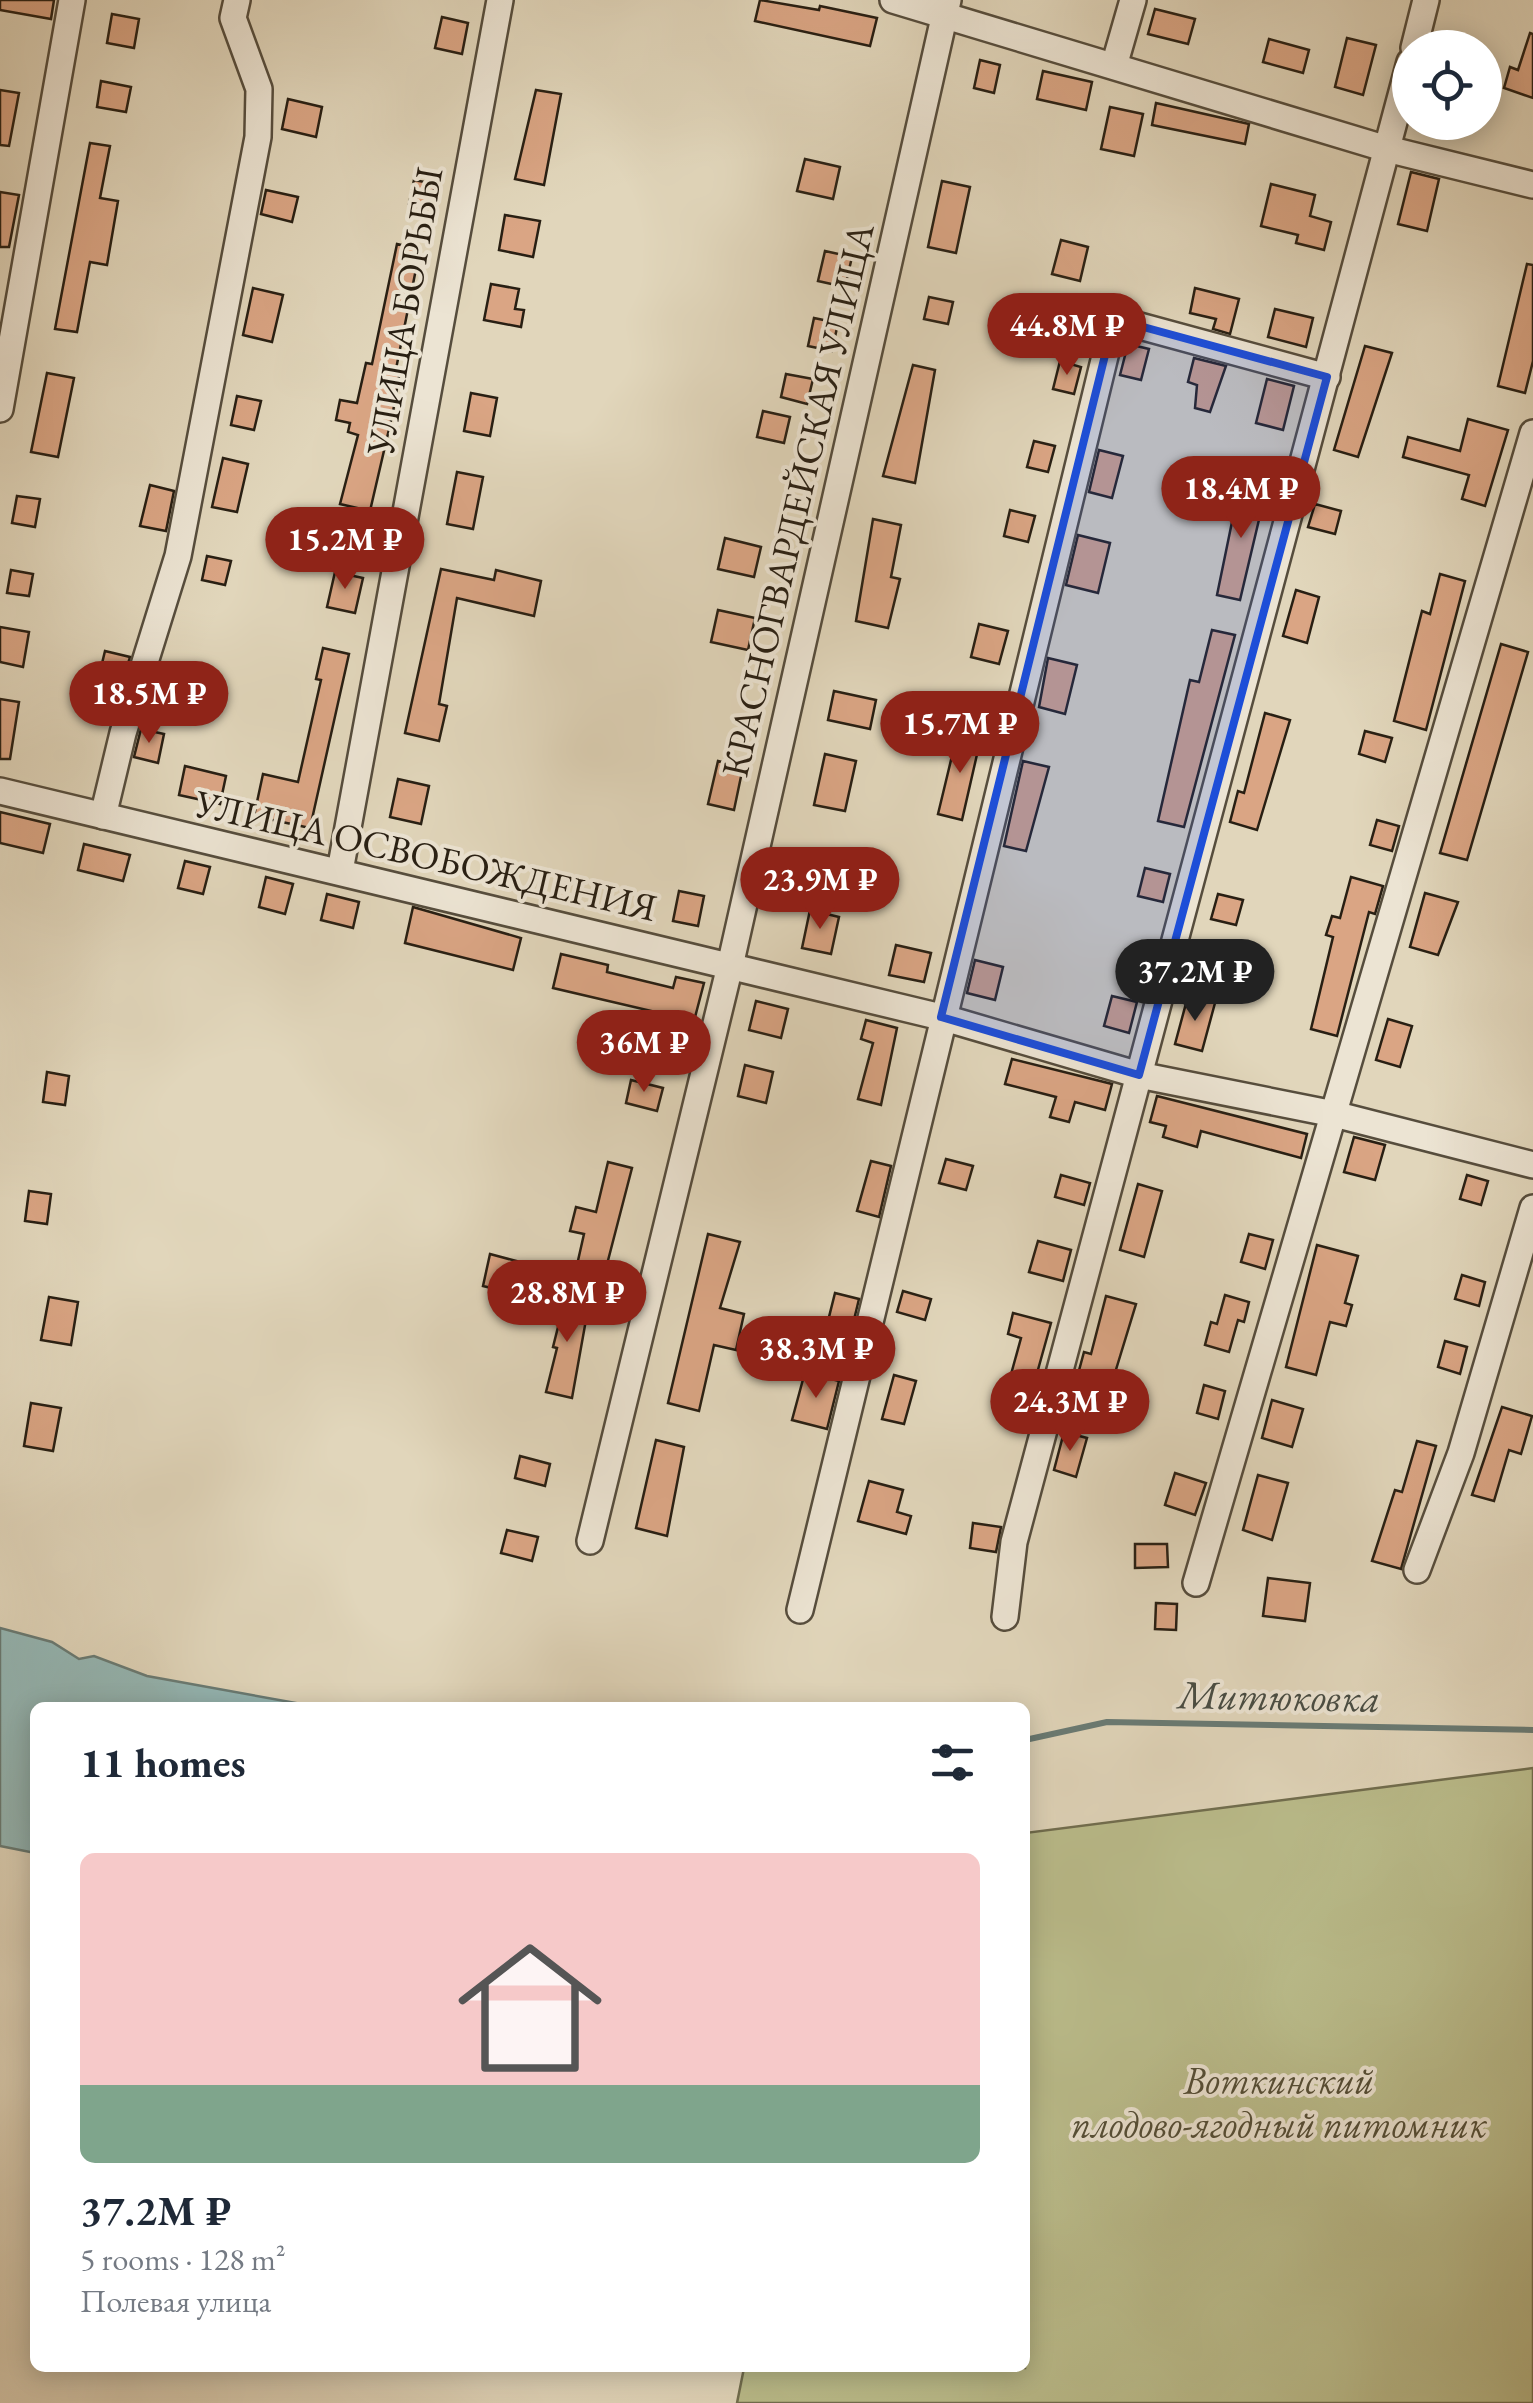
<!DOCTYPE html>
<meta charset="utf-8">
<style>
:root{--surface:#fff;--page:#f6f6f7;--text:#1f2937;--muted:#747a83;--accent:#8f2418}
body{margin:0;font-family:"EB Garamond",serif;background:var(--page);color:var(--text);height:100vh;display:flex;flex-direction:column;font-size:38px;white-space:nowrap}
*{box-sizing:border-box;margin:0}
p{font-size:32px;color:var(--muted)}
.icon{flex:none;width:55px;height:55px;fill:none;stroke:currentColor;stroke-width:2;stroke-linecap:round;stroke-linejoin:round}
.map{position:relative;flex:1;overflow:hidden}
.sheet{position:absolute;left:30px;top:1702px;width:1000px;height:670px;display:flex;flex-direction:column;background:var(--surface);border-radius:15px;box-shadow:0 5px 25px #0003}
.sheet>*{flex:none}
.fabs{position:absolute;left:1392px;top:30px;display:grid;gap:20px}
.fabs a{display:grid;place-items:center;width:110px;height:110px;border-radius:50%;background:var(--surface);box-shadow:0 5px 25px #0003;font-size:50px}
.price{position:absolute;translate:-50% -85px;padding:0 22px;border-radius:35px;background:var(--accent);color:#fff;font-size:32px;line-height:65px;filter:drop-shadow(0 2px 5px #0008)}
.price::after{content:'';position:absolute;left:50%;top:60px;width:30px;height:22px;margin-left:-15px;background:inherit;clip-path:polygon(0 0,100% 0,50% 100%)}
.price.active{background:#222;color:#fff}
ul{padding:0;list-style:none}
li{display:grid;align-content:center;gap:20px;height:530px;padding:0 50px}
li span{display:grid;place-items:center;height:310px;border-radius:15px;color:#555}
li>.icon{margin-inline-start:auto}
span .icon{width:180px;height:180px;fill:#fffc;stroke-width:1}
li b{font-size:42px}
h2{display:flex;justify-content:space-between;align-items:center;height:120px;padding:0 50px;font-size:42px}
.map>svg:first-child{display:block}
</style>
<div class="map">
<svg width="1533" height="2403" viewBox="0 0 1533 2403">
<rect width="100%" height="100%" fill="#e1d6bb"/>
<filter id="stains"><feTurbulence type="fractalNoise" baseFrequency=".002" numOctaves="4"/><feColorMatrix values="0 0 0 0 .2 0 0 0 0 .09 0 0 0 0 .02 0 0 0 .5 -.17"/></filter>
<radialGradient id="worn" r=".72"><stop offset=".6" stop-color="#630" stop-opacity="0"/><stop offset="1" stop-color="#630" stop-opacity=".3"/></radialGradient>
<!-- green -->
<path fill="#babc8b" stroke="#716e4f" stroke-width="2.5" d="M1533 1768V2403H737L744 2368H1025V1833Z"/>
<!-- water -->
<path fill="#95b8b6" stroke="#697b75" stroke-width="2.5" d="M0 1628 52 1642 79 1659 94 1656 147 1676 318 1707 35 1708V1853L0 1846Z"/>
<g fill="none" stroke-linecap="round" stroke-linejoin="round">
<!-- stream -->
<path stroke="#697b75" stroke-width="6" d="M1025 1740 1107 1722 1533 1730"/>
</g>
<!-- building -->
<g fill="#daa584" stroke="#281f13" stroke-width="2.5">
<path d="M0 0H54L51 19 0 10Z"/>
<path d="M760 0 819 10 820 6 877 18 870 46 755 21Z"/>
<path d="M1155 9 1195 19 1188 44 1148 34Z"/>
<path d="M112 14 139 19 134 48 107 43Z"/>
<path d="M442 17 468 23 462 54 435 48Z"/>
<path d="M1530 33 1533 34V98L1504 88 1510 67 1518 70Z"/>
<path d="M1347 38 1376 45 1363 95 1335 87Z"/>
<path d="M1269 39 1309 50 1303 73 1263 62Z"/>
<path d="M980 60 1000 65 994 93 974 88Z"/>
<path d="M1043 71 1092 82 1086 110 1037 99Z"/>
<path d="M101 81 131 87 126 112 97 107Z"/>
<path d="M0 90 19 93 9 146 0 145Z"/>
<path d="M536 90 561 94 544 185 515 179Z"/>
<path d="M288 99 322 107 316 137 282 129Z"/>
<path d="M1156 103 1249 124 1245 144 1152 125Z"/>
<path d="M1110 107 1143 114 1134 156 1101 149Z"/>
<path d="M90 143 110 146 100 198 118 201 107 265 90 262 77 332 55 329Z"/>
<path d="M805 159 840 167 833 199 797 191Z"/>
<path d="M1411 172 1439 179 1427 231 1398 224Z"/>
<path d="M414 180 435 184 430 208 409 204Z"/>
<path d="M942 181 970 187 956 253 928 247Z"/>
<path d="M1271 184 1315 195 1310 216 1331 222 1324 250 1296 243 1298 235 1261 226Z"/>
<path d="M266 190 298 197 292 222 261 214Z"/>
<path d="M0 192 19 195 9 247H0Z"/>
<path d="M505 215 540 221 533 257 499 250Z"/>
<path d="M1061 240 1088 247 1080 281 1052 274Z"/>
<path d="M397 244 420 249 396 369 400 370 393 412 370 511 340 504 358 435 348 432 350 423 336 420 340 400 357 403 366 363 372 364Z"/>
<path d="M825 251 852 257 845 287 818 281Z"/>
<path d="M1527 264 1533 265V361L1525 393 1498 386Z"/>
<path d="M491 284 519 289 515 309 524 310 521 327 484 320Z"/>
<path d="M253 288 283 295 272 342 243 335Z"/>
<path d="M1195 288 1239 299 1230 334 1213 329 1216 319 1190 313Z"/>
<path d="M929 297 953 302 948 324 924 319Z"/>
<path d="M1275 309 1313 318 1306 347 1268 337Z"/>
<path d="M814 318 838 323 832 351 808 346Z"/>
<path d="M1128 344 1149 349 1141 380 1120 375Z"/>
<path d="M1365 346 1392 353 1358 457 1334 450Z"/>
<path d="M1194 358 1226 366 1210 412 1195 408 1197 385 1188 382Z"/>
<path d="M1060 361 1081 367 1074 394 1053 389Z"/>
<path d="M913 365 935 370 915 483 883 476Z"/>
<path d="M47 373 74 378 58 457 31 452Z"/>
<path d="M786 374 813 379 807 404 781 397Z"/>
<path d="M1267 379 1294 386 1283 430 1256 423Z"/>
<path d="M471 393 497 398 490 436 464 431Z"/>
<path d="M237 396 261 401 254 430 231 425Z"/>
<path d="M763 411 790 417 784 443 757 437Z"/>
<path d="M1468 419 1508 430 1485 506 1462 499 1469 475 1403 457 1408 437 1460 451Z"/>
<path d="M1034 441 1055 446 1048 472 1027 467Z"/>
<path d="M1099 450 1123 456 1112 498 1089 492Z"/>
<path d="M223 458 248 464 237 512 212 507Z"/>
<path d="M457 472 483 477 473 529 447 524Z"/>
<path d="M1240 483 1266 490 1240 600 1217 595Z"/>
<path d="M150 485 174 491 166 531 140 526Z"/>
<path d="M17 496 40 499 35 527 12 523Z"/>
<path d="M1315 504 1341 511 1335 534 1308 527Z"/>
<path d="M1010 510 1035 516 1028 542 1004 536Z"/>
<path d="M873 519 901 525 891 577 900 579 888 628 856 621Z"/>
<path d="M1078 535 1110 543 1098 593 1066 585Z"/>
<path d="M725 538 761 547 754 577 718 569Z"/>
<path d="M207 556 231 561 225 585 202 580Z"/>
<path d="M441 569 494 580 496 570 541 581 534 616 457 598 439 704 447 706 439 741 405 733Z"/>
<path d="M11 570 33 574 29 596 7 593Z"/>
<path d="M335 572 363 578 355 613 327 607Z"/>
<path d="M1440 574 1465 581 1426 730 1394 721 1422 611 1430 614Z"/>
<path d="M1296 590 1319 597 1307 643 1283 636Z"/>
<path d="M718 610 755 618 748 650 711 642Z"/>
<path d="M979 624 1008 631 999 664 971 657Z"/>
<path d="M0 627 29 632 23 667 0 662Z"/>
<path d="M1212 630 1235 635 1184 827 1158 821 1190 680 1199 682Z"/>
<path d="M1501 644 1528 652 1467 860 1440 853Z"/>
<path d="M323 648 349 654 310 828 254 816 263 774 298 782 321 680 316 679Z"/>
<path d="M105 651 130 657 120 689 97 684Z"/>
<path d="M1048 658 1077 665 1065 714 1039 707Z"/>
<path d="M834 691 876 700 870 729 828 720Z"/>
<path d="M0 699 19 702 10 759H0Z"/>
<path d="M1265 713 1290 720 1257 830 1230 822 1238 791 1244 793Z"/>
<path d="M141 729 164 734 158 763 134 757Z"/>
<path d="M958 731 981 737 962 820 938 814Z"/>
<path d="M1365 731 1392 738 1385 762 1359 754Z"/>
<path d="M825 754 856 761 845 811 814 805Z"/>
<path d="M718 761 743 767 734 810 708 804Z"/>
<path d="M1023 761 1049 767 1026 851 1004 846Z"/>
<path d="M185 766 226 776 220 804 179 795Z"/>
<path d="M398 779 429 786 421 824 390 817Z"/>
<path d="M0 812 50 824 43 853 0 843Z"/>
<path d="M1377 820 1399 826 1392 851 1370 845Z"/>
<path d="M84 844 130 855 123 881 78 870Z"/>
<path d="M798 853 823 858 816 890 792 885Z"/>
<path d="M185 861 210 867 203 894 178 888Z"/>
<path d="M1145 868 1170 874 1163 902 1138 896Z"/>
<path d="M266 877 293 884 285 914 259 907Z"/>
<path d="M1351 877 1383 886 1375 914 1369 912 1337 1036 1311 1029 1333 937 1326 935 1332 916 1340 918Z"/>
<path d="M679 891 704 896 698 926 673 921Z"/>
<path d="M1425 893 1458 902 1438 955 1410 947Z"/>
<path d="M327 894 359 902 353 928 321 920Z"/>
<path d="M1218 894 1243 900 1236 925 1211 919Z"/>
<path d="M413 907 521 938 513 970 405 943Z"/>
<path d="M810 910 839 917 831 954 802 948Z"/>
<path d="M896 945 931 953 924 982 889 975Z"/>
<path d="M561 954 608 965 607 972 673 988 676 977 704 983 694 1021 553 988Z"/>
<path d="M975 960 1003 967 995 1000 967 993Z"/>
<path d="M1112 996 1137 1002 1129 1033 1104 1026Z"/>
<path d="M1188 996 1215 1003 1202 1051 1175 1044Z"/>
<path d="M756 1001 788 1009 781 1038 749 1030Z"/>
<path d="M1388 1019 1412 1026 1400 1067 1376 1060Z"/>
<path d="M866 1020 897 1028 881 1105 858 1099 873 1043 861 1039Z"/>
<path d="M1012 1059 1112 1084 1105 1110 1075 1102 1069 1122 1050 1117 1056 1097 1005 1084Z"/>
<path d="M745 1065 773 1072 766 1103 738 1096Z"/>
<path d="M47 1072 69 1076 65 1105 43 1102Z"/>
<path d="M631 1080 663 1088 657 1111 626 1103Z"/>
<path d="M1157 1096 1307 1134 1301 1158 1201 1131 1197 1147 1163 1137 1166 1126 1150 1122Z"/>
<path d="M1354 1137 1385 1145 1375 1180 1344 1172Z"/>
<path d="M946 1159 973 1166 966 1190 939 1183Z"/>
<path d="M871 1161 891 1166 879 1217 857 1211Z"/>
<path d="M608 1162 632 1168 605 1272 577 1265 584 1234 570 1231 576 1207 596 1212Z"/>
<path d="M1061 1175 1090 1183 1084 1205 1055 1197Z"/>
<path d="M1467 1175 1488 1181 1481 1205 1460 1199Z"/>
<path d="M1138 1184 1162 1191 1144 1257 1120 1250Z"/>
<path d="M29 1191 51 1194 47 1224 25 1221Z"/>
<path d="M708 1234 740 1242 720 1308 744 1314 736 1350 714 1345 699 1411 668 1403Z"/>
<path d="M1249 1234 1273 1240 1265 1269 1241 1262Z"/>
<path d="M1038 1241 1071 1250 1063 1281 1029 1272Z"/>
<path d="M1317 1245 1358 1256 1345 1303 1352 1305 1346 1326 1330 1322 1316 1375 1286 1367Z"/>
<path d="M490 1254 520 1262 512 1293 483 1286Z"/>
<path d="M1462 1275 1485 1282 1479 1306 1455 1299Z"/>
<path d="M903 1291 931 1299 925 1320 897 1312Z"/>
<path d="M835 1293 859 1299 852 1328 828 1321Z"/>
<path d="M1225 1295 1249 1302 1244 1322 1238 1320 1229 1352 1205 1345 1211 1322 1217 1324Z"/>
<path d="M560 1296 589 1303 572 1398 546 1392 557 1348 553 1347 559 1323 553 1322Z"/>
<path d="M1106 1296 1136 1304 1107 1399 1074 1389 1084 1352 1091 1354Z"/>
<path d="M49 1297 78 1302 71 1345 41 1340Z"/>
<path d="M1013 1313 1051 1323 1034 1384 1010 1378 1021 1338 1008 1334Z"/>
<path d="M1445 1341 1467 1347 1460 1374 1438 1367Z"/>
<path d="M805 1372 839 1381 827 1429 792 1420Z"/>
<path d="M894 1375 916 1381 904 1424 882 1419Z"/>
<path d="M1204 1385 1225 1391 1218 1419 1197 1413Z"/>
<path d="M1272 1400 1303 1409 1292 1447 1262 1438Z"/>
<path d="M31 1403 61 1408 53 1451 24 1446Z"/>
<path d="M1502 1407 1532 1416 1521 1454 1509 1450 1494 1501 1472 1495Z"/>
<path d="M1064 1432 1087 1438 1076 1477 1054 1470Z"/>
<path d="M656 1440 684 1447 667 1536 636 1528Z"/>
<path d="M1417 1441 1436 1446 1401 1569 1372 1561 1395 1490 1402 1492Z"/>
<path d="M520 1456 550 1464 545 1486 515 1478Z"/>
<path d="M1175 1473 1206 1483 1195 1515 1165 1505Z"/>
<path d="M1258 1475 1288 1483 1272 1540 1243 1530Z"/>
<path d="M869 1481 903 1490 897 1512 911 1516 906 1534 858 1521Z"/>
<path d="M973 1523 1001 1527 996 1552 970 1548Z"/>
<path d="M507 1530 538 1537 532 1561 501 1553Z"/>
<path d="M1135 1544H1167L1168 1567 1135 1568Z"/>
<path d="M1268 1578 1310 1583 1305 1621 1263 1616Z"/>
<path d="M1156 1603 1177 1604 1176 1630 1155 1629Z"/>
</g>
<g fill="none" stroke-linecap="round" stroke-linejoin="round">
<!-- street casing -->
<g stroke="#564d3d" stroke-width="30">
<g id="street">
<path d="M893 0 1387 149 1533 185"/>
<path d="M1414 48 1426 0"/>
<path d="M1114 66 1133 0"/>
<path d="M0 409 72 0"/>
<path d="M0 791 941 1017 1139 1075 1334 1114 1533 1165"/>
<path d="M103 816 123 733 178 556 258 137 259 89 233 18 237 0"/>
<path d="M340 871 500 0"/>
<path d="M590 1541 730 966 948 0"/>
<path d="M1417 1570 1461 1453 1533 1208"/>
<path d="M1196 1583 1533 433"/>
<path d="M800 1610 1114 319 1327 377"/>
<path d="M1005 1617 1014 1542 1410 62"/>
</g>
</g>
<!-- street -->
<use href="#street" stroke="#ece4d3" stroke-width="25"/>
</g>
<!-- marked area -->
<path fill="#1d4ed8" fill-opacity="0.2" stroke="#1d4ed8" stroke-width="8" stroke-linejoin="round" d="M1114 319 1327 377 1139 1075 941 1017Z"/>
<g text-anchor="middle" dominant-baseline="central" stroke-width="8" stroke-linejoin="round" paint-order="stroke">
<!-- street labels -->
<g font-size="38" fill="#281f13" stroke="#ece4d3">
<text transform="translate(404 311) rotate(-80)">УЛИЦА БОРЬБЫ</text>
<text transform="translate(797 500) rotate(-77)">КРАСНОГВАРДЕЙСКАЯ УЛИЦА</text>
<text transform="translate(426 855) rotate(13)">УЛИЦА ОСВОБОЖДЕНИЯ</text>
</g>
<!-- park labels -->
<g font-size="38" font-style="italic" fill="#544e37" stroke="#ece4d3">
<text x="1279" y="2079">Воткинский<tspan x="1279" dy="44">плодово-ягодный питомник</tspan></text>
</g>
<!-- water labels -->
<g font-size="40" font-style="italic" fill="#494d44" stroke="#ece4d3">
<text transform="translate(1279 1696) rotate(1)">Митюковка</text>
</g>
</g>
<rect width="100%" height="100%" filter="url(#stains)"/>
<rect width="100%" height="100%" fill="url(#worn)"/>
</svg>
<div class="fabs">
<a><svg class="icon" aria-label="locate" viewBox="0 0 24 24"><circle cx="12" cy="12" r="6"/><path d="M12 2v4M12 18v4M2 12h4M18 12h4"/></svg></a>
</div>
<b class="price" style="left:1067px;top:378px">44.8M ₽</b>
<b class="price" style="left:1241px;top:541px">18.4M ₽</b>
<b class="price" style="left:345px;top:592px">15.2M ₽</b>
<b class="price" style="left:149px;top:746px">18.5M ₽</b>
<b class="price" style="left:960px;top:776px">15.7M ₽</b>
<b class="price" style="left:820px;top:932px">23.9M ₽</b>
<b class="price active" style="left:1195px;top:1024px">37.2M ₽</b>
<b class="price" style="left:644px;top:1095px">36M ₽</b>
<b class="price" style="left:567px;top:1345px">28.8M ₽</b>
<b class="price" style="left:816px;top:1401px">38.3M ₽</b>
<b class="price" style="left:1070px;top:1454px">24.3M ₽</b>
<section class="sheet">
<h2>11 homes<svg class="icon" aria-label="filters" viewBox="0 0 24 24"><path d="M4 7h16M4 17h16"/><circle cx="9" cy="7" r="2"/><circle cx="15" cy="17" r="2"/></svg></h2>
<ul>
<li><span style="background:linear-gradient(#f6c9c9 75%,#7fa58c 0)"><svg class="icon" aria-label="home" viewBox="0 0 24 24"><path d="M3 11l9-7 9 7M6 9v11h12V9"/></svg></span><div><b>37.2M ₽</b><p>5 rooms · 128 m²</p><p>Полевая улица</p></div></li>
</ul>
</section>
</div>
